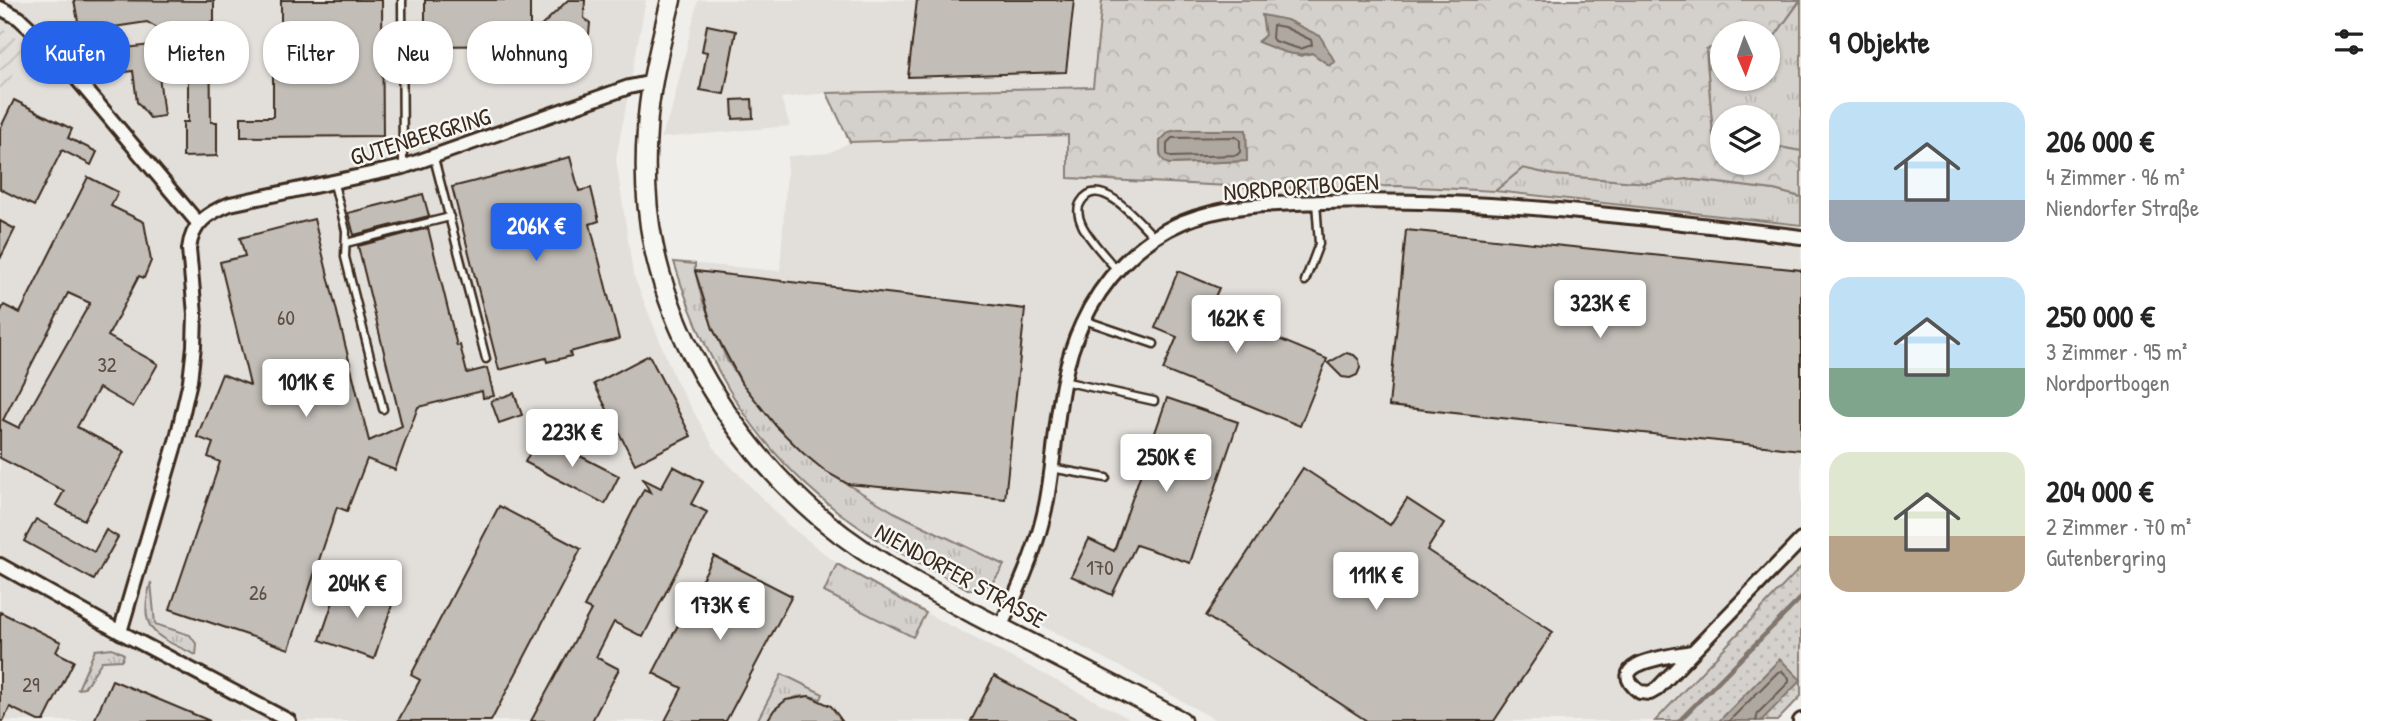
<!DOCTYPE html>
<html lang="de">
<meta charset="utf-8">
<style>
:root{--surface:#fff;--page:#f6f6f6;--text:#222;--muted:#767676;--accent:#2563eb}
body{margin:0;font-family:"Patrick Hand",sans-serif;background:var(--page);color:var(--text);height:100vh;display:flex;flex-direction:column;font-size:26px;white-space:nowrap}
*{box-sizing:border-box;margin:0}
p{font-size:23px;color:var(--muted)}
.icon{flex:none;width:38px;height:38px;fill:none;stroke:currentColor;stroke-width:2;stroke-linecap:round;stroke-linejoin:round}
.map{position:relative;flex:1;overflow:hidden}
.panel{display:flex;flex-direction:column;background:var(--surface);width:595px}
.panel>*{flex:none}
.guide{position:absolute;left:21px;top:21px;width:665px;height:63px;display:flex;gap:14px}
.needle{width:46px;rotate:178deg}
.fabs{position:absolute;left:1710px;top:21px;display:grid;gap:14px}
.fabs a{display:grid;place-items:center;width:70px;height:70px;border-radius:50%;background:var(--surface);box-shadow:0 2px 5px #0004;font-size:35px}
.price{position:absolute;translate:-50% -60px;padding:0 16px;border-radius:7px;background:#fff;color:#222;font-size:23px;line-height:46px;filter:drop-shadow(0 2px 4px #0008)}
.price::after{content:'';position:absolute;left:50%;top:42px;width:21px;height:16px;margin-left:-10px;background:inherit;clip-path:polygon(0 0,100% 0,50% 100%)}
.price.on{background:var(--accent);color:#fff}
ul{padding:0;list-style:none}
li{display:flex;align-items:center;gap:21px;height:175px;padding:0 28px}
li span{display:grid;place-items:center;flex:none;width:196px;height:140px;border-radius:21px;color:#555}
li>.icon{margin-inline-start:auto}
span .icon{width:84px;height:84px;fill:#fffc;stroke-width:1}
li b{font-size:30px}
h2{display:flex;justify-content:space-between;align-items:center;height:84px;padding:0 28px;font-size:30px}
.chip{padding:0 24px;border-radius:28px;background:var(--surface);box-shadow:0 2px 5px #0004;font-size:24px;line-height:63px}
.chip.on{background:var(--accent);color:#fff}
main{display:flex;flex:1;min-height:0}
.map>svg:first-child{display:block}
</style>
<main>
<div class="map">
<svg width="1801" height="721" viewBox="0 0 1801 721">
<defs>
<pattern id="industrial-furrows" width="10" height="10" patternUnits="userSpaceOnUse" patternTransform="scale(1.75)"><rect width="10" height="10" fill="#e2dfdb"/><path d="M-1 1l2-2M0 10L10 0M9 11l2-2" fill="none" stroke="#c3c0bc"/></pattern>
<pattern id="grass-tufts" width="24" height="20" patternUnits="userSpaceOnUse" patternTransform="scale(1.75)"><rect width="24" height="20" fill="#d4d1cc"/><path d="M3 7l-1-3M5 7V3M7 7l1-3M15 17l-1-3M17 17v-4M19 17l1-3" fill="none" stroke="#b7b4af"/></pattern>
<pattern id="forest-crowns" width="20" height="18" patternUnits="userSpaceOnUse" patternTransform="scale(1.75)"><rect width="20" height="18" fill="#d4d1cc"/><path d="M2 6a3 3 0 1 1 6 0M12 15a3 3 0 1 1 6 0" fill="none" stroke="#b7b4af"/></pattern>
<pattern id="park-dots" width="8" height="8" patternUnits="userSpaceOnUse" patternTransform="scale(1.75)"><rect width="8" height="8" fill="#d4d1cc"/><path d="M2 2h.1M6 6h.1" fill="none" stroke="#b7b4af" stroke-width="1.8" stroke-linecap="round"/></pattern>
</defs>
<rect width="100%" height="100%" fill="#efeeea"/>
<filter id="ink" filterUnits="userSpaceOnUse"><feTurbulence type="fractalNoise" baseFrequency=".0143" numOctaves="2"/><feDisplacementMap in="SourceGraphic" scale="14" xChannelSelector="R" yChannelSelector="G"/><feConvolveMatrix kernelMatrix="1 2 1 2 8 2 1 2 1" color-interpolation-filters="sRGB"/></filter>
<g filter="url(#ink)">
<!-- built -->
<g fill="#e2dfdb">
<path d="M0 0H646L616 159 633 274 675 379 716 451 787 524 838 564 926 613 1134 721H0Z"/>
<path d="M698 0H1102L1094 87 827 93 781 98 790 126 660 138 671 112Z"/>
<path d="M1069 135 1068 177 1399 186 1495 191 1801 225V567L1655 721H1217L1136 675 888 546 815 493 765 442 744 415 704 346 688 307 674 262 780 271 788 156 829 153 850 142Z"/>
</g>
<!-- industrial -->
<path fill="url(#industrial-furrows)" d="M0 26 15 37 24 52 0 101Z"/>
<!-- grass -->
<g fill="url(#grass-tufts)" stroke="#887e75" stroke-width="2">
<path d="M1801 0V151L1768 145V117H1722V138L1713 136 1706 49 1722 46V79H1768V39L1773 38Z"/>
<path d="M1523 168 1554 175 1648 183 1685 179 1774 190 1801 197V225L1495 191Z"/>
<path d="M674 262 695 264V271L702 299 726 358 741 382 776 426 825 471 894 512 1004 565C995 581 989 591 968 589 941 575 914 561 888 546 774 477 712 387 674 262Z"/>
<path d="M837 564 926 613 913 637 824 592Z"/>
<path d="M151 582 155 624 190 635 197 645 196 655C155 636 137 631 151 582Z"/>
<path d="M112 648 124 654 122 660 102 661 84 688 78 689 95 650Z"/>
<path d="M782 674 823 694 821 699C798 691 779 700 768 721H757Z"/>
</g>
<!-- forest -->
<path fill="url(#forest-crowns)" stroke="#887e75" stroke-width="2" fill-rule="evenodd" d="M1102 0H1800L1773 39H1768V33H1722V46L1706 49 1713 136 1722 138V163H1768V145L1801 151V197L1774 190 1688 179 1648 183 1554 175 1523 168 1495 191 1399 186 1270 188 1068 178V135L850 142 827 93 1093 87ZM1266 35 1320 36 1329 65 1312 53 1301 56 1258 41ZM1178 130H1246L1247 161 1169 164V132Z"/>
<!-- park -->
<path fill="url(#park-dots)" stroke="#887e75" stroke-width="2" d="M1801 567V696L1777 721H1655Z"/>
<!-- water -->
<g fill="#afa8a1" stroke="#81766d" stroke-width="2">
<path d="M1262 15 1287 20 1320 36 1335 62 1329 65 1312 53C1292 58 1277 49 1258 42L1265 35Z"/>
<path d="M1178 130H1246L1247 161 1169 164C1158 159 1160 152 1160 141L1169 132Z"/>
<path d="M1780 659 1801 680 1761 721H1719Z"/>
</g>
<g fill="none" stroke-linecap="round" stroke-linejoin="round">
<!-- shore -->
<g stroke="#695c52" stroke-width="2">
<path d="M1273 25 1284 27 1311 40 1312 45 1300 49 1274 41 1272 38Z"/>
<path d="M1236 137 1240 140V152L1237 155 1171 157 1167 154V143L1172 138Z"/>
<path d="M1729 721 1778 672 1782 671 1789 678V682L1758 713 1756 721"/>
</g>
<!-- stream -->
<path stroke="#81766d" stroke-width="4.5" d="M1679 721 1801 598"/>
</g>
<!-- building -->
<g fill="#c2bdb7" stroke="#3b2a1e" stroke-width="2" fill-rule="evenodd">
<path d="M74 0 214 1V22H210L211 122H217V156L183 157V122H188V26L161 30 147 22 80 32Z"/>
<path d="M281 0H382L383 136 241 137V117H273V32H281Z"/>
<path d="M425 0H530V37L568 0H585L584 18 590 23 589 34 584 40 590 45 589 57 584 62H572L566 56 561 62H550L545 57V45L425 46Z"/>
<path d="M917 0H1074L1066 72 908 77Z"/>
<path d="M707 25 736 31 724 94 700 90 707 52 702 51Z"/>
<path d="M159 44 162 67H158L164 116 150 118 137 102 133 71 112 74 92 52Z"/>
<path d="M752 99 753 118 733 119 732 100Z"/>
<path d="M14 100 72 129 68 138 97 152 91 165 62 150 34 206 0 189V129Z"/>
<path d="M570 157 579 191 591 188 599 221 590 224 619 339 570 352 571 356 547 362 546 358 499 370 452 187Z"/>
<path d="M88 177 118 192 111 206 144 222 151 261 144 278 139 276 108 336 158 364 133 407 99 388 77 427 124 452 84 520 56 505 64 491 0 458V313L4 305 20 313ZM68 293 90 303 19 428 3 420Z"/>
<path d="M423 194 429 216 354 235 348 213Z"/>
<path d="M314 219 369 441 402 426 358 246 428 228 457 346 460 345 467 373 487 368 494 396 483 398 482 391 418 407 395 470 367 459 347 511 337 507 289 649 170 609 220 462 208 457 213 443 197 437 222 374 250 385 220 262 245 256 240 238Z"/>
<path d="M0 221 15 229 0 259Z"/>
<path d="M1406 230 1801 270V450L1389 406Z"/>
<path d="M695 271 1025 309 1005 499 848 484 825 471 803 453 776 426 741 382 713 329Z"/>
<path d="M1178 271 1219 288 1209 310 1327 359 1300 426 1163 370 1177 337 1155 328Z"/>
<path d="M1346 353 1354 355 1359 360 1360 368 1357 375 1350 378 1342 377 1328 363Z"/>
<path d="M649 355 691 436 635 464 594 384Z"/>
<path d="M514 393 522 415 499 423 491 401Z"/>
<path d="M1167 398 1238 422 1190 563 1136 545 1112 595 1071 576 1089 539 1114 551Z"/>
<path d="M539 435 619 476 605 504 525 462Z"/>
<path d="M673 466 703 482 691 504 707 512 643 637 614 622 596 657 619 669 592 721H531L591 610 584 607 644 489 650 492 643 479 661 488Z"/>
<path d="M1303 468 1390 525 1407 499 1444 523 1427 550 1553 632 1494 721H1367L1206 616Z"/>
<path d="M499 506 581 549 491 721H398L420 680 411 675Z"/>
<path d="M36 519 94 552 106 530 118 537 94 580 24 541Z"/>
<path d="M714 556 792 596 726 721H665L682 688 653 673Z"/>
<path d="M340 581 394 599 374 659 320 640Z"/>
<path d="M0 612 61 642 56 652 74 661 44 721H38L10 707 3 721H0Z"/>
<path d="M994 676 1080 721H971Z"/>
<path d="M112 680 210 721H94Z"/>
<path d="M809 696 831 706 842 721H767L774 710 786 700Z"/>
</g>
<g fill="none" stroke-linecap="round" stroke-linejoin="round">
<!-- lane casing -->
<g stroke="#3b2a1e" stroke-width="11">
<g id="lane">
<path d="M402 0 403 167"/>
<path d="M434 158 486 359"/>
<path d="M334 184 346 231 345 257 383 409"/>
<path d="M346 243 450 217"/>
<path d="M1117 270C1106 257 1092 243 1083 227 1079 219 1076 209 1081 202 1099 171 1141 224 1154 237"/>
<path d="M1305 281 1319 244 1316 202"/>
<path d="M1084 320 1154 344"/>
<path d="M1063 381 1154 401"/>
<path d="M1051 468 1106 478"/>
</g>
</g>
<!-- street casing -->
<g stroke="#3b2a1e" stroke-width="18">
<g id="street">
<path d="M0 8 19 18 51 48 198 223"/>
<path d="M0 565 120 632 289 721"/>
<path d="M1000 627C1020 588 1037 548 1046 505 1058 444 1055 381 1082 324 1102 280 1138 241 1183 222 1227 204 1276 204 1323 202 1481 197 1644 218 1801 237"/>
<path d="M120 632 177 438 190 381 194 346 195 314 189 249C192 223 208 213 230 204L403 167 629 87 653 82"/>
<path d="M1691 652C1674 656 1600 662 1640 692L1650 693 1657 689 1801 540"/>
<path d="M1800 721 1801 720"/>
</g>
</g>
<!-- secondary casing -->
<g stroke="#3b2a1e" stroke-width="23">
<path id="secondary" d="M671 0C661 43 649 86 647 130 641 213 655 280 692 354 721 411 759 462 806 505 855 551 916 583 974 614 1043 650 1113 684 1181 721"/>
</g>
<!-- lane -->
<use href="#lane" stroke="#f6f6f2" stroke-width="6"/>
<!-- street -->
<use href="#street" stroke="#f6f6f2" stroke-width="12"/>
<!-- secondary -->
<use href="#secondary" stroke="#f6f6f2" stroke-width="18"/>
</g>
</g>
<g text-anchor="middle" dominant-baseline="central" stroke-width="5" stroke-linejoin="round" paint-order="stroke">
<!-- number labels -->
<g font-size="21" fill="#5d4f44">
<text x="286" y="317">60</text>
<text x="107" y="364">32</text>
<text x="1100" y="567">170</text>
<text x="258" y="592">26</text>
<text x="31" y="684">29</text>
</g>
<!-- street labels -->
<g font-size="24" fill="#3b2a1e" stroke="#f6f6f2">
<text transform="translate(420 136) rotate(-17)">GUTENBERGRING</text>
<text transform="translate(1301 186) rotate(-4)">NORDPORTBOGEN</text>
<text transform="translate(961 575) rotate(29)">NIENDORFER STRASSE</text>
</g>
</g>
</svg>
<div class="fabs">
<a><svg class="needle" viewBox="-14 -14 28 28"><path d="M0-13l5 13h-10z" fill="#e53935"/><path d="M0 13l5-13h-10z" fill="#767676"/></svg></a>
<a><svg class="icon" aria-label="layers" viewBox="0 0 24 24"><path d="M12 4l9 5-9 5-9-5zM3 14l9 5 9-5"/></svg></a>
</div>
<b class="price on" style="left:536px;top:263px">206K €</b>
<b class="price" style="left:1600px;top:340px">323K €</b>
<b class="price" style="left:1236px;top:355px">162K €</b>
<b class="price" style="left:306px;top:419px">101K €</b>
<b class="price" style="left:572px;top:469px">223K €</b>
<b class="price" style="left:1166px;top:494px">250K €</b>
<b class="price" style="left:1376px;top:612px">111K €</b>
<b class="price" style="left:357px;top:620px">204K €</b>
<b class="price" style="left:720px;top:642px">173K €</b>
<div class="guide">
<a class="chip on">Kaufen</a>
<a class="chip">Mieten</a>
<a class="chip">Filter</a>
<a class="chip">Neu</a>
<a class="chip">Wohnung</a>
</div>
</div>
<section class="panel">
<h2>9 Objekte<svg class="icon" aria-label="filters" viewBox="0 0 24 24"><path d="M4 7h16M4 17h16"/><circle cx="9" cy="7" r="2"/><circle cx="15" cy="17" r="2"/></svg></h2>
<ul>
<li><span style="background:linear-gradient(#bfe0f5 70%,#9aa5b1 0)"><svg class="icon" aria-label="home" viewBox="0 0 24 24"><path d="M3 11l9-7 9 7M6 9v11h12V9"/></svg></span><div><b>206 000 €</b><p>4 Zimmer · 96 m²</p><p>Niendorfer Straße</p></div></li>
<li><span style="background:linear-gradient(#bfe0f5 65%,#7fa58c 0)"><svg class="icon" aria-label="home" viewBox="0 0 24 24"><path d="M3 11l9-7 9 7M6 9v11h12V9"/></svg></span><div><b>250 000 €</b><p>3 Zimmer · 95 m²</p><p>Nordportbogen</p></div></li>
<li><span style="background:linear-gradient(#dfe7d0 60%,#b9a48a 0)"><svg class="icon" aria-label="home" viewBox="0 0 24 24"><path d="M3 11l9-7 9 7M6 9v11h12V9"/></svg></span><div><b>204 000 €</b><p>2 Zimmer · 70 m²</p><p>Gutenbergring</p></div></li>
</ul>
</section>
</main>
